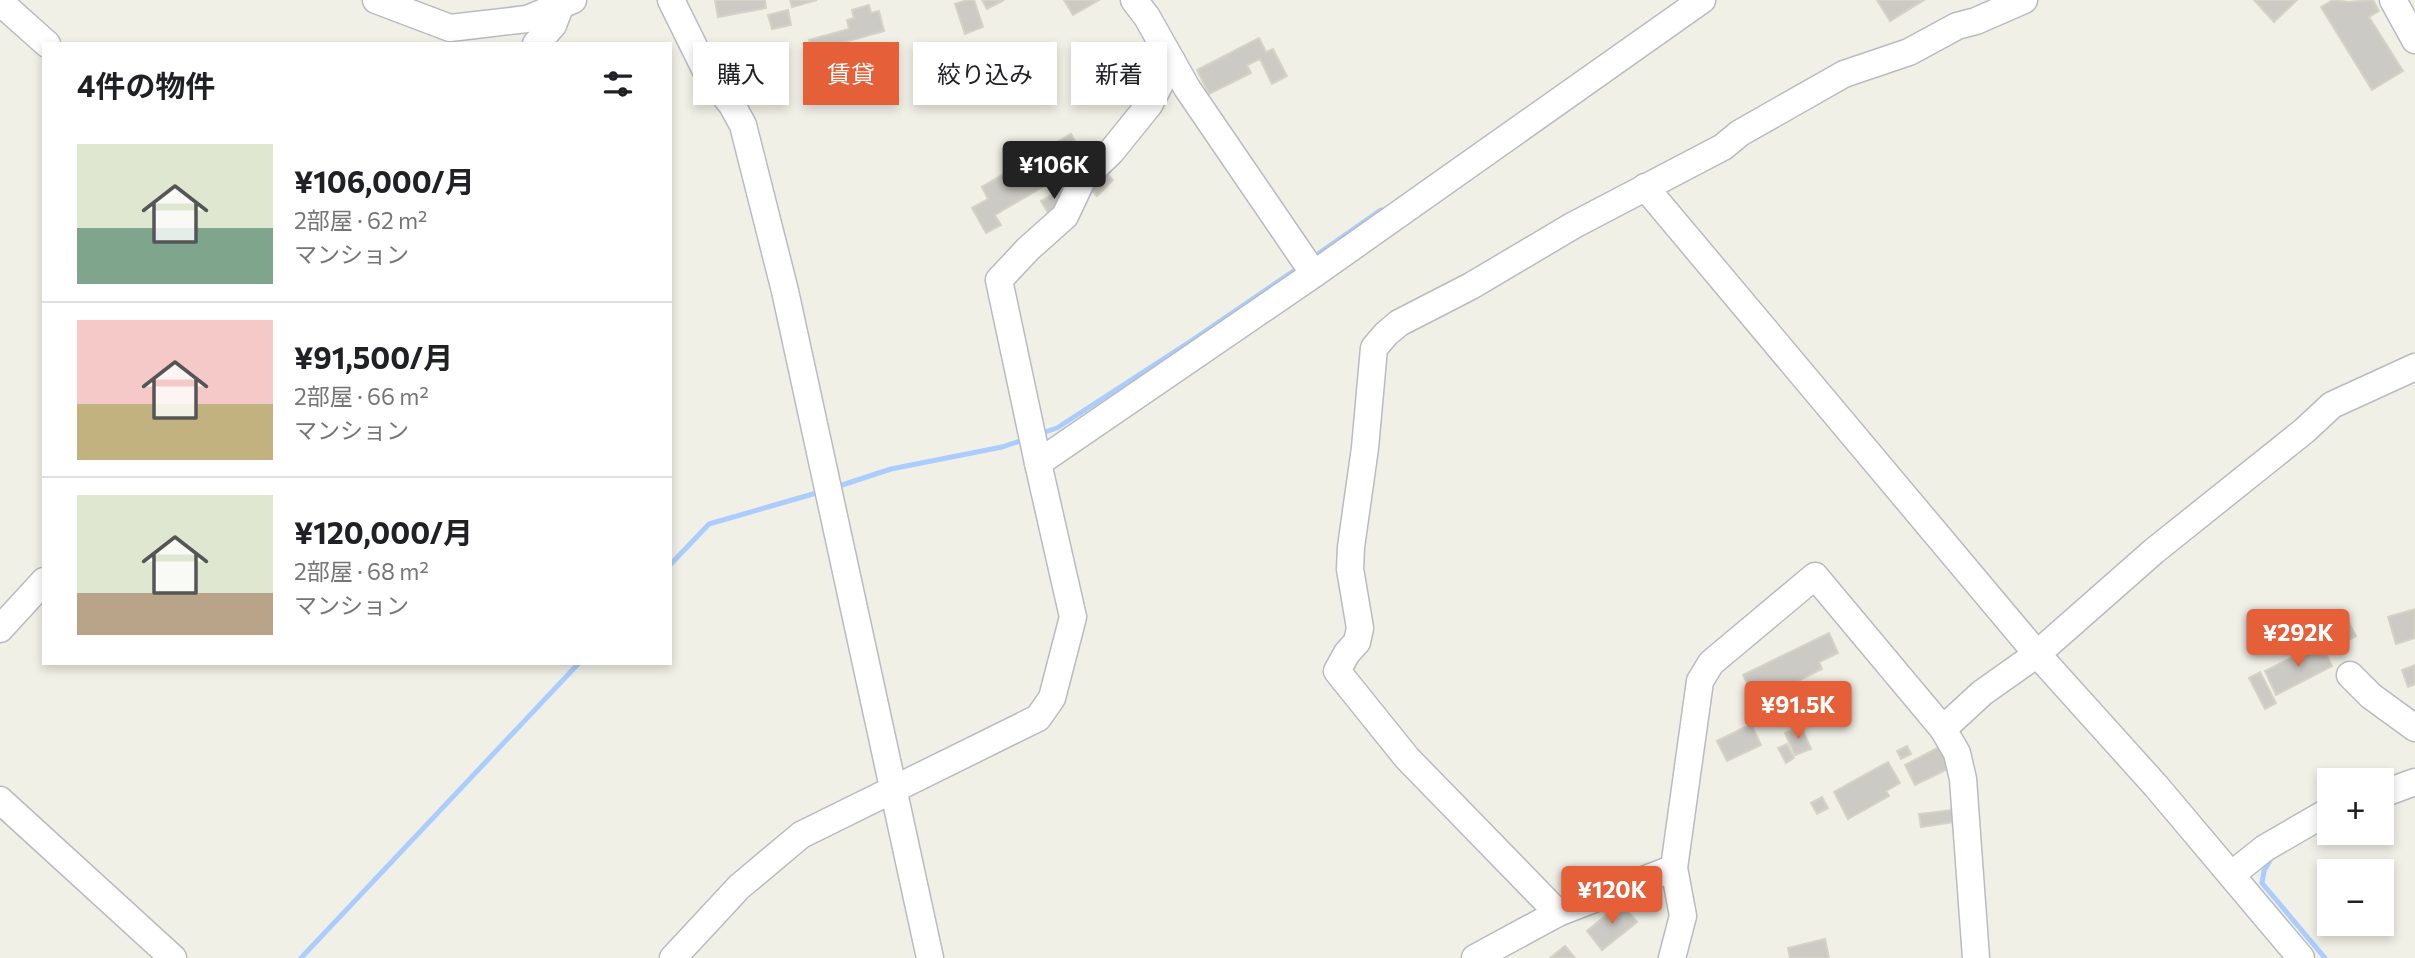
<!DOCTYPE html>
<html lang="ja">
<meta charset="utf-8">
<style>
:root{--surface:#fff;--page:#f6f6f6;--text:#202124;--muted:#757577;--line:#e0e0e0;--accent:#e55f39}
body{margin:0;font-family:Commissioner,"Noto Sans JP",sans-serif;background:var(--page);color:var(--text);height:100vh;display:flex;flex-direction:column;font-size:26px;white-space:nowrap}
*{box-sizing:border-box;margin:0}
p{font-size:23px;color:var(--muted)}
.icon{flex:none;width:38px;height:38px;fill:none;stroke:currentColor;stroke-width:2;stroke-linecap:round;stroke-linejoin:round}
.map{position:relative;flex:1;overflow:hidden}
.details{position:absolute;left:42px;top:42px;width:630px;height:623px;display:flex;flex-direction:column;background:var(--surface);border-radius:0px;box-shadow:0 4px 10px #0003}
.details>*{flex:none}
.banner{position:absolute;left:693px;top:42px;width:665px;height:63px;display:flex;gap:14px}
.controls{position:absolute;left:2317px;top:768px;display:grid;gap:14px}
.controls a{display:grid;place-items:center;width:77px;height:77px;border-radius:0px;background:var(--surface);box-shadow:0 4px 10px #0003;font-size:35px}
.price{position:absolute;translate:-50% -60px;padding:0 16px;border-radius:7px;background:var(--accent);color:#fff;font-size:23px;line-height:46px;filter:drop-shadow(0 2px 4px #0008)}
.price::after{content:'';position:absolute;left:50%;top:42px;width:21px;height:16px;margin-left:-10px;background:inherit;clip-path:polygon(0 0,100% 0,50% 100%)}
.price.current{background:#222;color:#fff}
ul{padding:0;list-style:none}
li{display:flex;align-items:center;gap:21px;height:175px;padding:0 35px}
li+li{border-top:2px solid var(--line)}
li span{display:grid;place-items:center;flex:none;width:196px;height:140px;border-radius:0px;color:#555}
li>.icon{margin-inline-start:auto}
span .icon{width:84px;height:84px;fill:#fffc;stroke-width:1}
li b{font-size:30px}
h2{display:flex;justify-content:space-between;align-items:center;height:84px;padding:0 35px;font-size:30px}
.tag{padding:0 24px;border-radius:0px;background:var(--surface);box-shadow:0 4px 10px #0003;font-size:24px;line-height:63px}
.tag.current{background:var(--accent);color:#fff}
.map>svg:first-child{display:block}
</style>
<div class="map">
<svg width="2415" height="958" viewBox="0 0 2415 958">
<rect width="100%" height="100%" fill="#f0f0e7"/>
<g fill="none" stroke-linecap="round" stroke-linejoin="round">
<!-- stream -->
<g stroke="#abcdfd" stroke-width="5">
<path d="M1312 258 1381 210"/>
<path d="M1039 434 1057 428 1191 341 1301 266"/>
<path d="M836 487 891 469 1002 447 1026 439"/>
<path d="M670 565 709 524 820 492"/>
<path d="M2272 857 2264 871 2262 883 2325 958"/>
<path d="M301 958 579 663"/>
</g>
</g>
<!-- building -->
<g fill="#cccac4" stroke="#d5d2c6" stroke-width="2">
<path d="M715 0H765L766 8 718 17Z"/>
<path d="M790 0H817L792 7Z"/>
<path d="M967 0H974L983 27 965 34 955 4Z"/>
<path d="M982 0H1004L987 9Z"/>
<path d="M1064 0H1099L1073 15Z"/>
<path d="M1877 0H1924L1890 21Z"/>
<path d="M2254 0H2297L2274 22Z"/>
<path d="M2333 0 2348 2 2373 0 2379 11 2369 17 2403 71 2372 90 2321 7Z"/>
<path d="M869 5 871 13 879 11 884 31 812 51 809 40 849 29 847 20 854 18 852 10Z"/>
<path d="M788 10 791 25 772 29 768 15Z"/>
<path d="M1259 38 1266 52 1273 49 1287 76 1272 84 1260 59 1247 65 1251 73 1209 94 1197 70Z"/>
<path d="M1071 134 1086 161 995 215 1001 225 986 233 972 208 988 199 982 187Z"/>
<path d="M1101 168 1113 180 1097 196 1086 184Z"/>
<path d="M1063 189 1068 198 1049 215 1041 201Z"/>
<path d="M2415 609V638L2396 644 2388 617Z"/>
<path d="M2349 623 2356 636 2337 646 2330 634Z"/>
<path d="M1829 633 1838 653 1819 662 1822 669 1756 702 1743 675Z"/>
<path d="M2321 643 2332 666 2276 695 2265 671Z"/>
<path d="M2415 665V684L2408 687 2402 670Z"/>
<path d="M2260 672 2276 703 2265 709 2249 678Z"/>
<path d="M1751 724 1761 745 1727 761 1717 741Z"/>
<path d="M1801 726 1811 749 1795 755 1785 733Z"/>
<path d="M1787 744 1794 758 1786 763 1778 748Z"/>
<path d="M1907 746 1911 754 1901 759 1897 751Z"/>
<path d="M1941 746 1952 767 1915 785 1905 765Z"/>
<path d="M1888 762 1900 783 1886 791 1889 796 1848 819 1834 792Z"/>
<path d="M1822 797 1828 808 1817 814 1811 803Z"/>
<path d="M1952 810 1954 822 1921 827 1919 814Z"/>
<path d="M1621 903 1637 922 1602 950 1587 931Z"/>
<path d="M1825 939 1829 958H1790L1788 948Z"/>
<path d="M1565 946 1575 958H1550Z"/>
</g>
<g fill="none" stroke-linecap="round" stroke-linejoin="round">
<!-- minor casing -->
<g stroke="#b9bbc0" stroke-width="29">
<g id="minor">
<path d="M376 0 450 28 527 19 573 0"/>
<path d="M671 0 707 73 732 105 743 125 785 291 930 958"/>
<path d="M1134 0 1147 17 1187 88 1314 274"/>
<path d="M2393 0 2415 40"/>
<path d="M0 2 47 44"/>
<path d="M536 44 553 25 561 4"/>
<path d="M1645 187 2037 654 2156 786 2301 958"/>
<path d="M1038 463 999 280 1028 249 1065 216 1082 180 1111 152 1149 105 1172 61"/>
<path d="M0 629 44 581"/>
<path d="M2350 675 2371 696 2415 728"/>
<path d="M1943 729 1982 693 2037 654 2154 551 2304 431 2332 405 2415 367"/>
<path d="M2382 794 2415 782"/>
<path d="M0 800 173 958"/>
<path d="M2231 875 2265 848 2329 811"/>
<path d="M1558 913 1407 758 1337 671 1347 653 1357 642 1360 628 1350 569 1351 547 1365 448 1374 348 1386 334 1399 323 1471 286 1574 225 1723 147 1740 133 1844 74 1909 52 1957 26 1976 21 2024 0"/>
<path d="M673 958 739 887 801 835 1038 718 1052 698 1073 617 1038 463 1314 274 1702 0"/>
<path d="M1475 958 1558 913 1674 868"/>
<path d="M1672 958 1683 916 1674 868 1700 681 1711 663 1815 576 1943 729 1957 753 1963 779 1976 958"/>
</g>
</g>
<!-- minor -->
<use href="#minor" stroke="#fff" stroke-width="26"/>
</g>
</svg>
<div class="controls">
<a>+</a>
<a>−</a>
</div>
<b class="price current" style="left:1054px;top:201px">¥106K</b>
<b class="price" style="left:2298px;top:669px">¥292K</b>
<b class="price" style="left:1798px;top:741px">¥91.5K</b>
<b class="price" style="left:1612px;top:926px">¥120K</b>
<div class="banner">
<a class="tag">購入</a>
<a class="tag current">賃貸</a>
<a class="tag">絞り込み</a>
<a class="tag">新着</a>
</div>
<section class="details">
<h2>4件の物件<svg class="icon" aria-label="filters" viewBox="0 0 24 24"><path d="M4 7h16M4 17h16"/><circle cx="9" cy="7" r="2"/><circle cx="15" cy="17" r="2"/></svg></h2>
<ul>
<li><span style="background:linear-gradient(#dfe7d0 60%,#7fa58c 0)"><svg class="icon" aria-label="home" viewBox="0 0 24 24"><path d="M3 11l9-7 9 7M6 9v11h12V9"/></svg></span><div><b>¥106,000/月</b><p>2部屋 · 62 m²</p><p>マンション</p></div></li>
<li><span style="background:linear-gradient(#f6c9c9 60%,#c2b280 0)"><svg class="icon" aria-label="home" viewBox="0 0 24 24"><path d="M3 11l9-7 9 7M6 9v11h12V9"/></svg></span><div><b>¥91,500/月</b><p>2部屋 · 66 m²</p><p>マンション</p></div></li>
<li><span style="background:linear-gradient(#dfe7d0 70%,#b9a48a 0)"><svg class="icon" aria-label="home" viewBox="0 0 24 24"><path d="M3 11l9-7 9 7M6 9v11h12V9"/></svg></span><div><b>¥120,000/月</b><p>2部屋 · 68 m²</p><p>マンション</p></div></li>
</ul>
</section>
</div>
